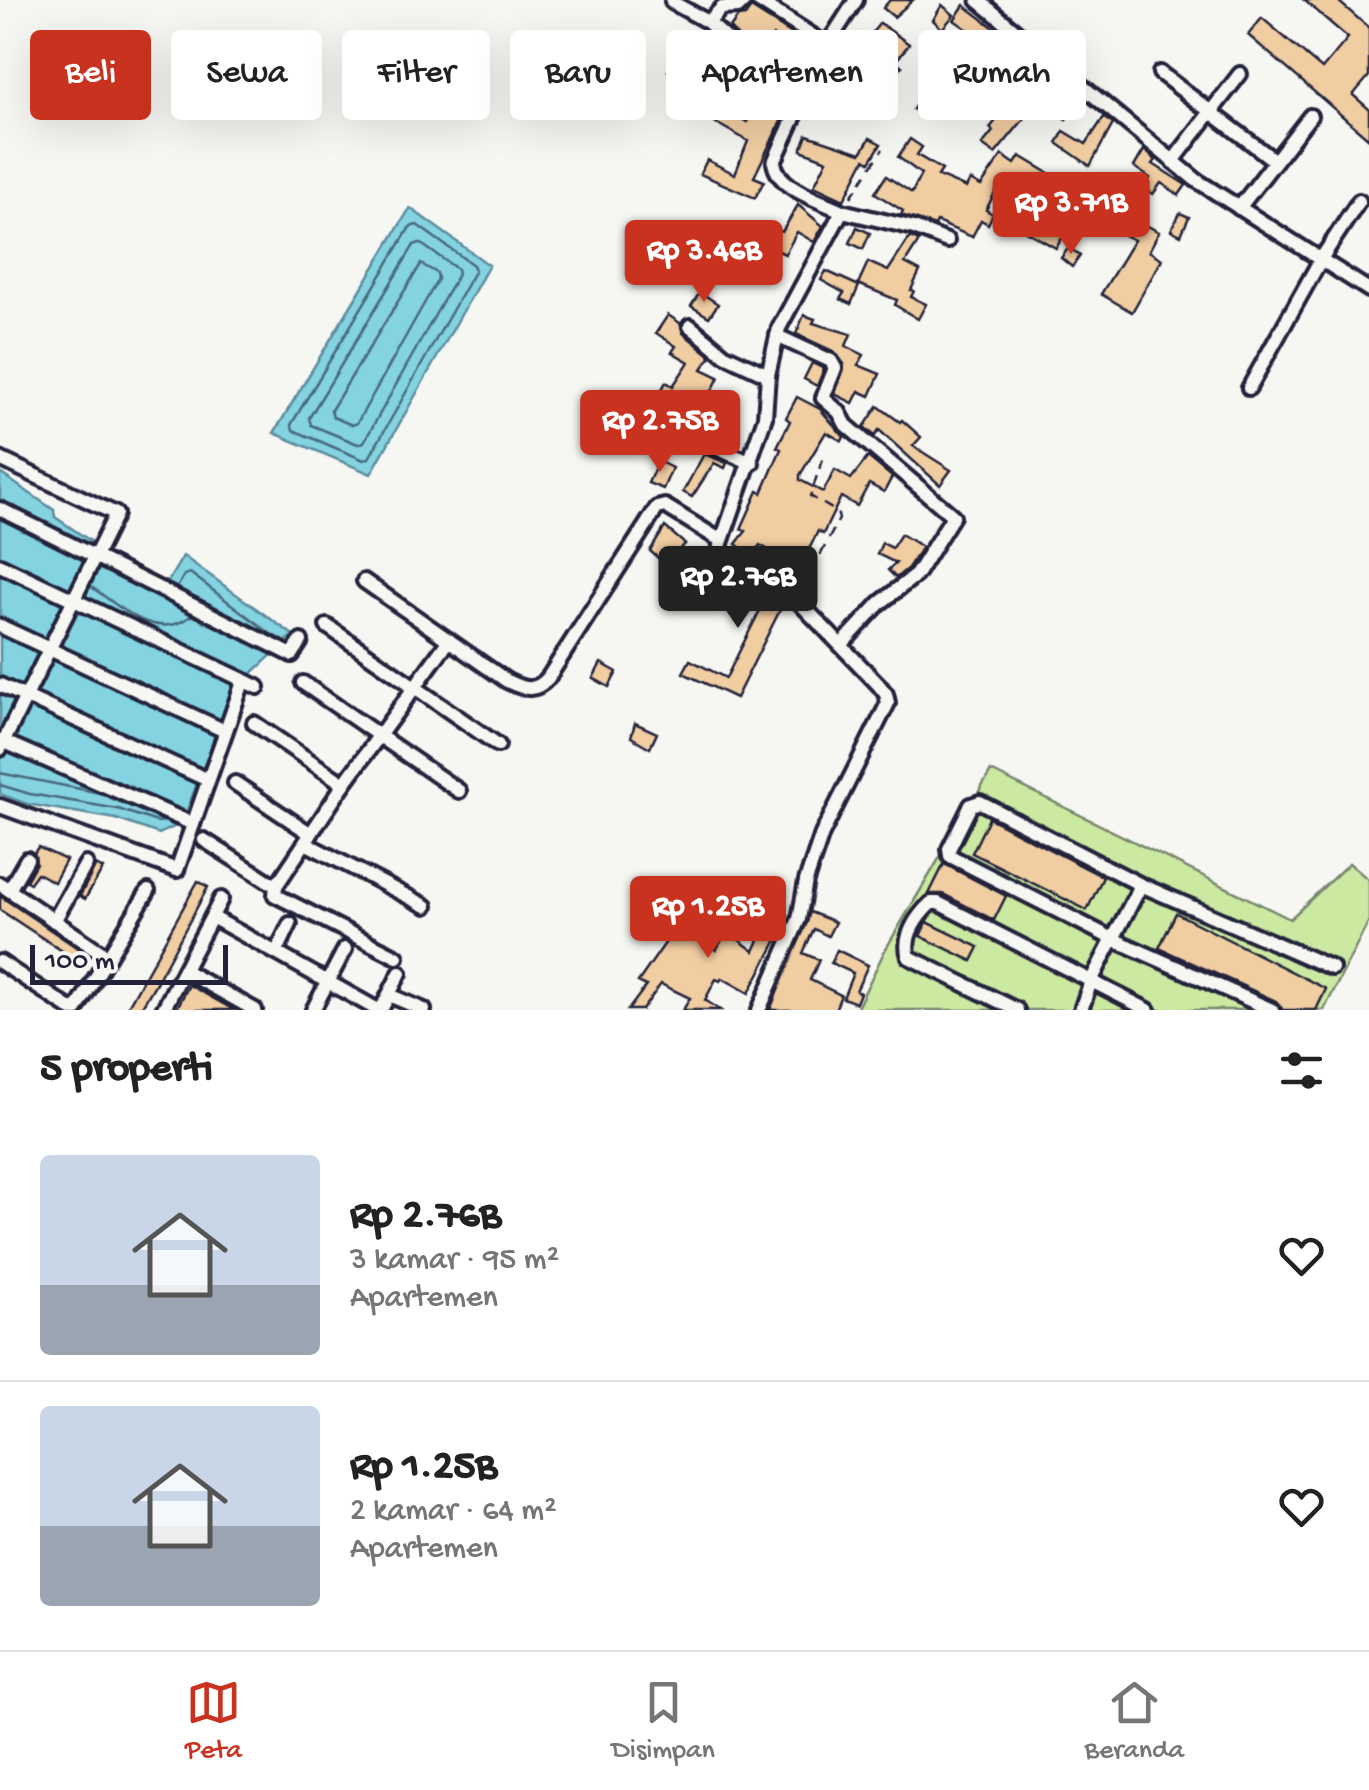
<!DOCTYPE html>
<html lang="id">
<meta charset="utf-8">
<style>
:root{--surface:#fff;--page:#f2f2f2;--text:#222;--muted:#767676;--line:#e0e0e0;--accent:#c8321e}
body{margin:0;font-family:"Gochi Hand",sans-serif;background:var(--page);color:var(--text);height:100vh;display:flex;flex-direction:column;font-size:38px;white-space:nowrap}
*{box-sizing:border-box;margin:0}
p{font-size:32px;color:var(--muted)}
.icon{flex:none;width:55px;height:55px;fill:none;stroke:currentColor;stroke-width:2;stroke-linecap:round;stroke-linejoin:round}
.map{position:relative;height:1010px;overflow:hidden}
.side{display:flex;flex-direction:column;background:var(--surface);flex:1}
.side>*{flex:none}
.top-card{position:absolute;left:30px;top:30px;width:1310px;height:90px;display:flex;gap:20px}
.scale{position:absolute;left:30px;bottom:25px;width:198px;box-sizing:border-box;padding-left:10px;border:5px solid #22223b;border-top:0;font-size:28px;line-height:35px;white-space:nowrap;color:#22223b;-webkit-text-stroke:8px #f6f6f2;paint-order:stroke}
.price{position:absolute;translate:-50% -85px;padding:0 22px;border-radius:10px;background:var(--accent);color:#fff;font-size:32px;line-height:65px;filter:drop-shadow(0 2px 5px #0008)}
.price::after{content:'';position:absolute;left:50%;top:60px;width:30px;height:22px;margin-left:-15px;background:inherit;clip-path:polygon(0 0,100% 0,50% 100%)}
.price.current{background:#222;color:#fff}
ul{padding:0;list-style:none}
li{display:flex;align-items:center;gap:30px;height:250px;padding:0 40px}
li+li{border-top:2px solid var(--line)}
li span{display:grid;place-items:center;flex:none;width:280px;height:200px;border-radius:10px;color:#555}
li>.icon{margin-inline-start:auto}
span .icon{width:120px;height:120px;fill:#fffc;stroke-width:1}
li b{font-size:42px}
h2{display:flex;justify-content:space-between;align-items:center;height:120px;padding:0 40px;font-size:42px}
.chip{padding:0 35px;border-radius:10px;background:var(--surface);box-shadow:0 10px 40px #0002;font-size:35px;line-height:90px}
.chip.current{background:var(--accent);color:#fff}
.tab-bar{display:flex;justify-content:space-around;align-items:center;height:140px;border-top:2px solid var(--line);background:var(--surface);font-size:28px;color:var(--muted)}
.tab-bar a{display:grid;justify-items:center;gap:5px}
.tab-bar .current{color:var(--accent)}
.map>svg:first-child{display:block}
</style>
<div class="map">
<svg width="1369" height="1010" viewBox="0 0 1369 1010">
<rect width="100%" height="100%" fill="#f6f6f2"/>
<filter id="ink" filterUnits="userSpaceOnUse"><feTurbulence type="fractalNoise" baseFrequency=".01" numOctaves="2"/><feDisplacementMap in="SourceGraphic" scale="20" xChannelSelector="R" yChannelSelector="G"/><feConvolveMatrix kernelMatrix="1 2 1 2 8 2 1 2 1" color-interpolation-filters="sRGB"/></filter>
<g filter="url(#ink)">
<!-- green -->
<path fill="#cbe9a1" stroke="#76866e" stroke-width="2.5" d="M991 771 1290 919 1349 863 1369 880V921L1324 1010H856L885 950Z"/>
<!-- water -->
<g fill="#83d3e0" stroke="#5c8c9e" stroke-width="2.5">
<path d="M410 208 489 265 371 474 274 433Z"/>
<path d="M0 473 54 510 55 517 163 590 183 556 293 635 232 692 185 815 176 826 159 834 116 819 27 804 0 794Z"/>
</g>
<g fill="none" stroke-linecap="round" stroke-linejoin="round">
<!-- shore -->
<g stroke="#49697d" stroke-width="2.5">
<path d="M417 225 473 265 475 270 369 458 364 460 293 430 291 425 410 227Z"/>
<path d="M420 243 457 269 458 274 364 442 358 444 311 425 309 418 414 245Z"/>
<path d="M421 264 437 273 438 279 357 423 352 425 333 417 331 410Z"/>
<path d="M90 586C120 606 157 644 192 615"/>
<path d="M177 588 184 575 190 573 275 637"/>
<path d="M0 773 100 793"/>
<path d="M0 785 30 794 118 809 157 822 164 821"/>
</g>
</g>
<!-- building -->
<g fill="#f1cda2" stroke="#22223b" stroke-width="2.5">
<path d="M890 0H913L894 17 883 8Z"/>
<path d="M1304 0H1337L1369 28V76L1353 95 1369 109V139L1248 35 1262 18 1322 69 1348 38Z"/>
<path d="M942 5 954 15 942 29 933 20Z"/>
<path d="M964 5 1014 43 998 64 978 49 973 56 958 42 967 29 954 20Z"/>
<path d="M751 8 800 39 795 46 773 36 761 54 742 42 730 28 738 17 745 16Z"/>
<path d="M880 23 909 44 896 61 902 66 882 87 844 52 862 34 867 39Z"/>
<path d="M801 41 814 49 807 65 793 57Z"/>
<path d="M751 54 786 73 781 82 796 89 792 97 748 84 756 70 746 63Z"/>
<path d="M676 61 688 70 680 80 668 71Z"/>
<path d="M1007 61 1029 77 1039 63 1082 99 1066 119 1049 108 1057 96 1048 90 995 154 982 145 993 131 990 128 1006 108 984 90Z"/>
<path d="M942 67 963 81 972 70 986 81 961 111 942 97 928 118 913 109Z"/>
<path d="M692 89 726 116 729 112 747 122 754 107 784 115 754 177 764 181 755 198 700 174 707 160 735 174 748 141 707 118 684 100Z"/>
<path d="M1104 117 1113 124 1090 166 1057 143 1064 131 1086 144Z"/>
<path d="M807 135 861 153 870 138 881 144 870 162 865 159 844 200 814 186 827 160 801 150Z"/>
<path d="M910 139 922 147 917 155 942 170 938 176 966 188 970 180 981 186 1002 155 1015 164 1020 156 1052 175 1045 188 1024 177 1013 193 1000 183 986 210 993 214 988 224 981 220 972 237 937 222 935 226 901 215 903 211 875 193 886 176 912 193 921 174 898 157Z"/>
<path d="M1144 150 1156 160 1153 164 1186 185 1179 195 1161 183 1153 194 1143 188 1150 178 1134 167Z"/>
<path d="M1131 193 1143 200 1133 218 1159 232 1149 251 1162 259 1132 312 1101 294 1134 240 1120 233 1130 219 1120 213Z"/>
<path d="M1038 198 1058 210 1048 225 1064 235 1056 248 1022 229Z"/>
<path d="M798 205 823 226 814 242 797 232 785 254 768 246 754 269 747 265 768 225 782 232Z"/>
<path d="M1180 213 1189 217 1181 235 1171 230Z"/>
<path d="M857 227 870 233 863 249 850 243Z"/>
<path d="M910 237 919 241 905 263 920 271 911 290 914 291 911 297 926 304 918 319 895 305 897 300 858 284 868 262 888 271Z"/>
<path d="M1069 247 1080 256 1072 267 1061 258Z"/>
<path d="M826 271 859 286 851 304 840 299 844 293 821 280Z"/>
<path d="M700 292 718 304 709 317 691 306Z"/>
<path d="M668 315 680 323 683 333 711 356 702 369 719 377 709 397 705 395 694 422 682 417 685 412 657 398 666 382 673 386 689 362 672 352 676 346 656 333Z"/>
<path d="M804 315 815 319 813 323 851 334 846 346 864 355 858 365 880 374 870 396 859 391 853 403 835 394 844 364 835 352 796 334Z"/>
<path d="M812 363 824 369 817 386 804 379Z"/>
<path d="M797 397 820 409 844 437 842 441 826 432 800 475V480L823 492 835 470 851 479 868 457 892 477 884 492 869 484 857 506 841 497 823 534 818 531 800 568 760 545 751 556 736 544 746 531 741 529 758 491 762 493 781 449 777 447 790 421 786 418Z"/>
<path d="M878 406 900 422 902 420 921 437 913 446 951 470 940 485 879 430 875 436 864 427Z"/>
<path d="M704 454 727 463 725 468 714 463 692 497 683 492Z"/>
<path d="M658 461 672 468 663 489 648 483Z"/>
<path d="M665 527 685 544 666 565 650 551Z"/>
<path d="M901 534 922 547 908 568 896 578 888 570 896 563 877 554 882 543 892 548Z"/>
<path d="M705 560 783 604 736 698 683 673 690 660 726 678 761 608 697 576Z"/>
<path d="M601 663 617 672 609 687 593 678Z"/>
<path d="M635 723 657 733 650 748 631 737Z"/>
<path d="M989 818 1103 877 1087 910 972 853Z"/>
<path d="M38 847 66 860 54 882 37 873 30 883 26 881 36 863 34 853Z"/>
<path d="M944 864 1006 896 994 920 943 894H929Z"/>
<path d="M96 865 103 869 85 899 80 896Z"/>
<path d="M198 881 208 887 157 981 140 1010H126Z"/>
<path d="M0 896 82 951 76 960 0 910Z"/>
<path d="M748 904 781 916 772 936 778 938 749 993 722 978 720 981 716 979 705 1000 720 1010H683L690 998 661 984 642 1010H628L646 986 638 982 679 923 674 919 684 906 695 912 693 917 698 920 689 933 716 950 727 931 754 951 763 931 741 921Z"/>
<path d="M810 912 835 922 828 936 814 929 803 953 819 960 810 980 841 995 835 1010H770Z"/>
<path d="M1176 913 1326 989 1316 1010H1283L1276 1001 1159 948Z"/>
<path d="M927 922 979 947 972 961 920 936Z"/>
<path d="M837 950 868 965 856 991 860 993 856 1003 843 998 853 973 831 963Z"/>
<path d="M189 985 234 1010H176Z"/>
</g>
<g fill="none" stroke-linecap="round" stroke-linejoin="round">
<!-- minor casing -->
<g stroke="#22223b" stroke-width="20">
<g id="minor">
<path d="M757 0 827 45"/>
<path d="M978 0 1196 180 1369 290"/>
<path d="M672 2 708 22 733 45 720 73C737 99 771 99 797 109"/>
<path d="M708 22 722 8 738 7 745 0"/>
<path d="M1160 73 1275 161"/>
<path d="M1173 161 1240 74"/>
<path d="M1239 208 1310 116"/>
<path d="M842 211 914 228 947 241"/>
<path d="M690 326 725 355 768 375"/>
<path d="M777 336 831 361 835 368 823 398 839 412 846 425 953 516 916 575 880 603 842 644"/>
<path d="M1249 388 1321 259 1359 201"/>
<path d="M662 417 707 444 752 463"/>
<path d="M0 459 116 514 0 749"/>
<path d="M0 509 292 655 301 641"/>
<path d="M0 565 258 687"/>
<path d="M364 581 507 681C523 689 535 693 548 678L657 508 665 506 720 540"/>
<path d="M0 626 225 731"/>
<path d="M327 626 498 745"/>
<path d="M303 683 459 791"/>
<path d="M0 685 208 780"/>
<path d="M254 723 344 784"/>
<path d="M0 740 193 824"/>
<path d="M235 783 311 834"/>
<path d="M0 806 177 870 243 682"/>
<path d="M204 840 276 886"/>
<path d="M305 843 426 906"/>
<path d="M0 884 108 957"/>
<path d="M9 890 27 859"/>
<path d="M212 917 378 1010"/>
<path d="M54 921 86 864"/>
<path d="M277 951 290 924"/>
<path d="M397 957 275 895 276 886 344 784 449 640"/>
<path d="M0 962 72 1010"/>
<path d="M185 971 255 1010"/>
<path d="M389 995 424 1010"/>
<path d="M76 1010 148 891"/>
<path d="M163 1010 221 899"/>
<path d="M313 1010 345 949"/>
<path d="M381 1010 400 973"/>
<path d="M759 1010 799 919 806 881 822 834 888 703 886 694 878 684 797 600 726 559 720 546 765 417 768 375 779 328 842 211C820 200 778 190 774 162L827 45 856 0"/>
<path d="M1017 1010 909 957C902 937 917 916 931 903H938L1148 1010"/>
<path d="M1081 1010 1091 981 1141 885"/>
<path d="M1272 1010 1115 940 950 856 949 849 971 805 980 802 1141 885 1332 968"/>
</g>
</g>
<!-- path -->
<g stroke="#22223b" stroke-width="2.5" stroke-dasharray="10 8" stroke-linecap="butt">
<path d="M851 197 883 149"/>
<path d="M804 587 839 519 837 512 810 496C816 481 818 468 826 454"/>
</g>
<!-- minor -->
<use href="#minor" stroke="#f6f6f2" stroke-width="12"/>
</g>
</g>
</svg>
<div class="scale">100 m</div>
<b class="price" style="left:1071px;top:257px">Rp 3.71B</b>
<b class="price" style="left:704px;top:305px">Rp 3.46B</b>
<b class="price" style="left:660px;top:475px">Rp 2.75B</b>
<b class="price current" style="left:738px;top:631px">Rp 2.76B</b>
<b class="price" style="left:708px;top:961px">Rp 1.25B</b>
<div class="top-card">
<a class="chip current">Beli</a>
<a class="chip">Sewa</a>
<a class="chip">Filter</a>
<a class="chip">Baru</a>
<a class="chip">Apartemen</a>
<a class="chip">Rumah</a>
</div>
</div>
<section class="side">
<h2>5 properti<svg class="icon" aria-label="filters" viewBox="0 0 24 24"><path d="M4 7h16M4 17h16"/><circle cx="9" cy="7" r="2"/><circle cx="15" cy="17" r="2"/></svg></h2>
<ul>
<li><span style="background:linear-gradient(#c9d6e8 65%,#9aa5b1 0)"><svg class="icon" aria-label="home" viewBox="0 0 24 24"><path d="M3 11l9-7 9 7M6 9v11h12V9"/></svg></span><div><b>Rp 2.76B</b><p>3 kamar · 95 m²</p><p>Apartemen</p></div><svg class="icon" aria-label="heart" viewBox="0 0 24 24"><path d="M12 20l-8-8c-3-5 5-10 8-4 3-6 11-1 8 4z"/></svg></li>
<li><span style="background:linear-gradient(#c9d6e8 60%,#9aa5b1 0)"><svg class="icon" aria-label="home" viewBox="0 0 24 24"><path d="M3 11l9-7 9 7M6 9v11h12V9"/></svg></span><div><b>Rp 1.25B</b><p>2 kamar · 64 m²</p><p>Apartemen</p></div><svg class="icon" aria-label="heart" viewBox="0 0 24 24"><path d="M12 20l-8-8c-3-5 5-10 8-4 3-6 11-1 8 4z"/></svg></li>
</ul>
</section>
<nav class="tab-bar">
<a class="current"><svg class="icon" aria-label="map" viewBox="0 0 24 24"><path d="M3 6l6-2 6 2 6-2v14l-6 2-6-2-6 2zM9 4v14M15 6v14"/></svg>Peta</a>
<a><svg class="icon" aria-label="saved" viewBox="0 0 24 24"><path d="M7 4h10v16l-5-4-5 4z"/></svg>Disimpan</a>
<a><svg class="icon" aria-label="home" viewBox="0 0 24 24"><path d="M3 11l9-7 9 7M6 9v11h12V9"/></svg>Beranda</a>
</nav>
